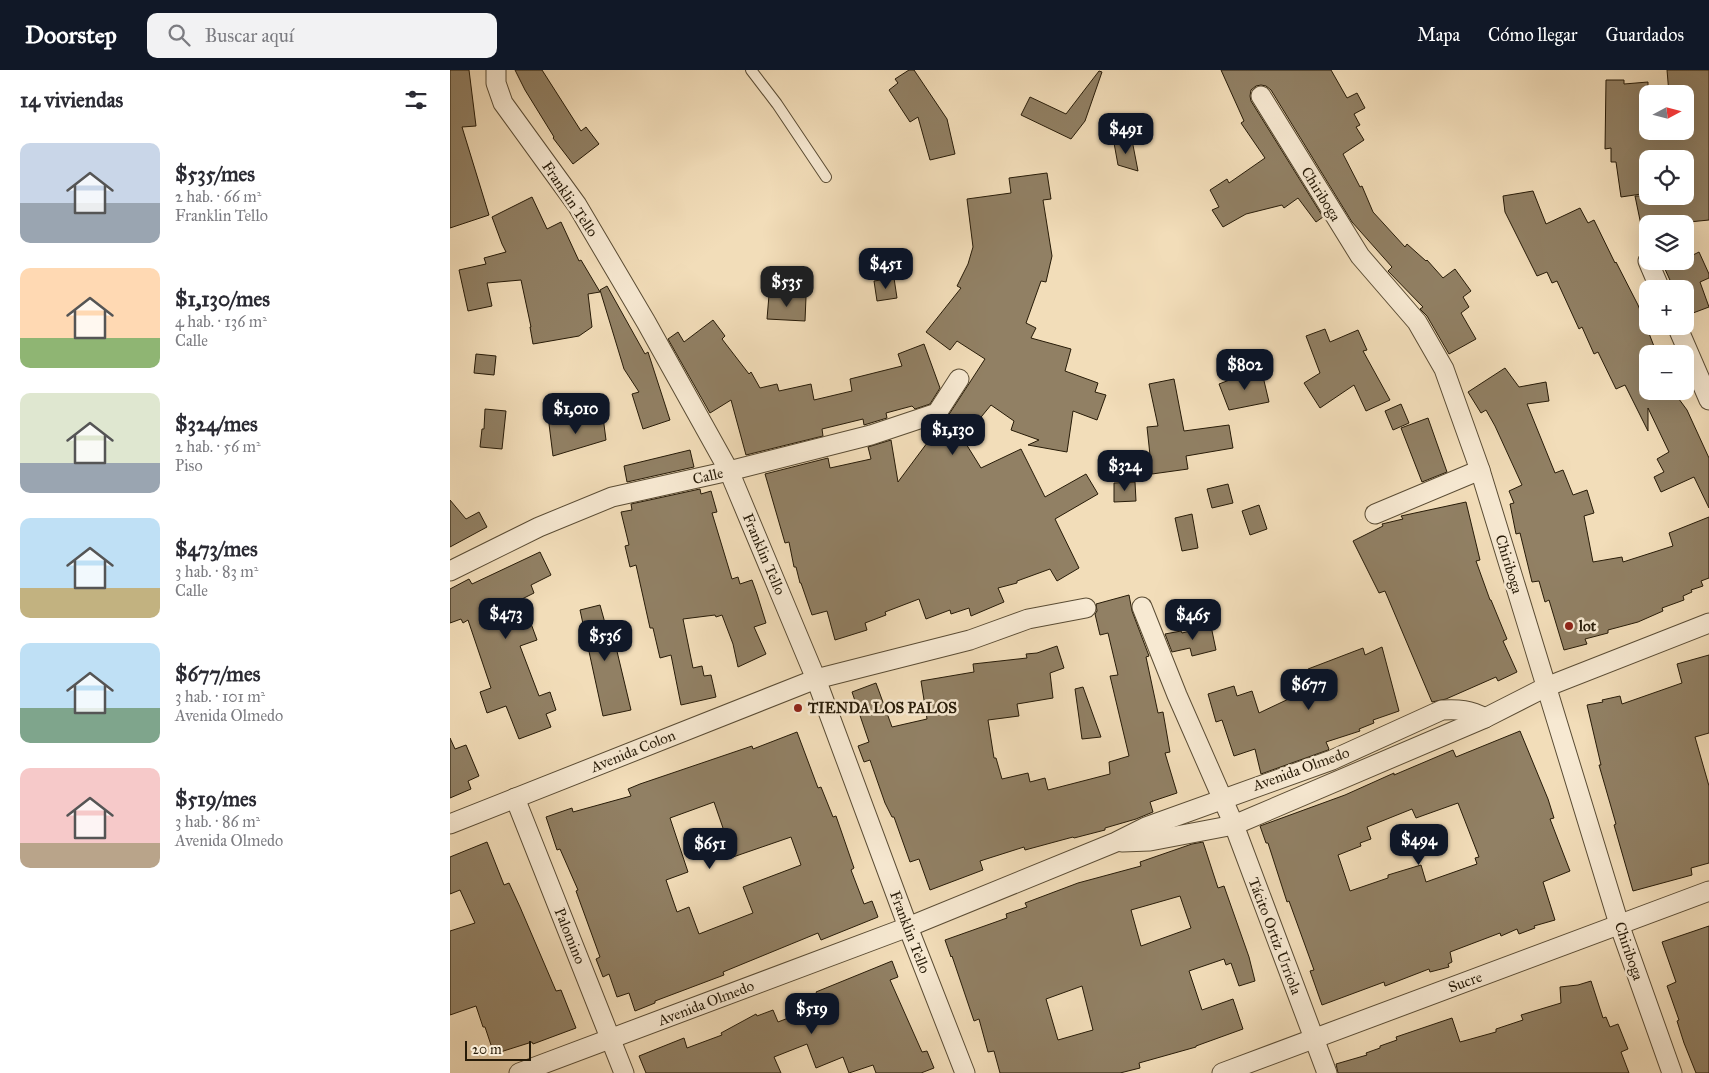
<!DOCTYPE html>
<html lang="es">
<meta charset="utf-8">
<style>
:root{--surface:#fff;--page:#f2f2f3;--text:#2b2b33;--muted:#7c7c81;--accent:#111827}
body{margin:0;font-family:"IM FELL Great Primer",serif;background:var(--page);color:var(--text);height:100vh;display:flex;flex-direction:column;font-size:19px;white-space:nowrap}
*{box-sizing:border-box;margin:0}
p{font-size:16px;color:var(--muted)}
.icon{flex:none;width:28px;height:28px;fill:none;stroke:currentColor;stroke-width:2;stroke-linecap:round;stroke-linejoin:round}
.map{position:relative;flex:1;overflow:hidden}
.drawer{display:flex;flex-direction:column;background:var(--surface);width:450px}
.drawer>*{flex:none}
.needle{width:32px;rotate:83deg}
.tools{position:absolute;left:1189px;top:15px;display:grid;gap:10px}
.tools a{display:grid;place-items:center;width:55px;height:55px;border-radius:10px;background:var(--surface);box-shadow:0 5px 20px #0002;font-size:25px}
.scale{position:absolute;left:15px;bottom:12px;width:66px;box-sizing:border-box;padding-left:5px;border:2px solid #271b08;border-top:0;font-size:14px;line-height:18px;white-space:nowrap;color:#271b08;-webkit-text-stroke:4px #f7e9d2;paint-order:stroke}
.price{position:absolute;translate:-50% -42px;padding:0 11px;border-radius:10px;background:var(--accent);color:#fff;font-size:16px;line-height:32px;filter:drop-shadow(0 1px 2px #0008)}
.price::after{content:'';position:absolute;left:50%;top:30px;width:15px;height:11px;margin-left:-8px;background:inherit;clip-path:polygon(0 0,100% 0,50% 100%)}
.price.selected{background:#222;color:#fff}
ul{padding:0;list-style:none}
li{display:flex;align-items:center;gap:15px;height:125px;padding:0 20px}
li span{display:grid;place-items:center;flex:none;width:140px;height:100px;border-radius:10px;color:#555}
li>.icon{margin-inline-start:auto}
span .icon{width:60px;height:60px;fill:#fffc;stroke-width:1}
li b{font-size:21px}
h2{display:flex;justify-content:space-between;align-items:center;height:60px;padding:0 20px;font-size:21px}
header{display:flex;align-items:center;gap:30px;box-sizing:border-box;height:70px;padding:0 25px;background:var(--accent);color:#fff}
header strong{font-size:24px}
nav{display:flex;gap:28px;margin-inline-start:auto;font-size:18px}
.search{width:350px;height:45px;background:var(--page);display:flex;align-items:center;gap:12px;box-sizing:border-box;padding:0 18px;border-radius:10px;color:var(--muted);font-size:19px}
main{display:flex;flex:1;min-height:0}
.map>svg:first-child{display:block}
</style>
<header>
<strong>Doorstep</strong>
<div class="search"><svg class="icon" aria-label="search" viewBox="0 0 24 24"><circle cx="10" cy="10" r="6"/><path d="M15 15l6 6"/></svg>Buscar aquí</div>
<nav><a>Mapa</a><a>Cómo llegar</a><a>Guardados</a></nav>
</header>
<main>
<section class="drawer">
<h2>14 viviendas<svg class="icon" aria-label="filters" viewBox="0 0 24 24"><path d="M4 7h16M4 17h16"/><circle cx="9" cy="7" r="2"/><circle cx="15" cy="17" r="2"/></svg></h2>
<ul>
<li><span style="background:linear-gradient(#c9d6e8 60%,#9aa5b1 0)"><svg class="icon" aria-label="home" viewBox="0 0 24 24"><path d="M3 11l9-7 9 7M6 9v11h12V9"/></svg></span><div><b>$535/mes</b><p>2 hab. · 66 m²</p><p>Franklin Tello</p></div></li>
<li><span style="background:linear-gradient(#ffd9b3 70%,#8fb573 0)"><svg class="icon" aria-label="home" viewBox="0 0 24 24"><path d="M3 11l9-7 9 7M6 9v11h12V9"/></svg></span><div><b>$1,130/mes</b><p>4 hab. · 136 m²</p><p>Calle</p></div></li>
<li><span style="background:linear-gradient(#dfe7d0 70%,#9aa5b1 0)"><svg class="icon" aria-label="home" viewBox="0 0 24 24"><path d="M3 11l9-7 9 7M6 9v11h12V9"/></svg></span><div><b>$324/mes</b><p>2 hab. · 56 m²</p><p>Piso</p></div></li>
<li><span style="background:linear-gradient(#bfe0f5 70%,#c2b280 0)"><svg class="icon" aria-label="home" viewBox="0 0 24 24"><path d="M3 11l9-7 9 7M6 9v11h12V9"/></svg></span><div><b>$473/mes</b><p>3 hab. · 83 m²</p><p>Calle</p></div></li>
<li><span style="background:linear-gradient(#bfe0f5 65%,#7fa58c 0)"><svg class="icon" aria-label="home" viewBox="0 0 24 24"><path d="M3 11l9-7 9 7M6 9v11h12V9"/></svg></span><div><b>$677/mes</b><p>3 hab. · 101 m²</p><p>Avenida Olmedo</p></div></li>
<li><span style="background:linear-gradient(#f6c9c9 75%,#b9a48a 0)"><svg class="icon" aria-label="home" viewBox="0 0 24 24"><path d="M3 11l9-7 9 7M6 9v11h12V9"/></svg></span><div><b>$519/mes</b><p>3 hab. · 86 m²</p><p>Avenida Olmedo</p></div></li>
</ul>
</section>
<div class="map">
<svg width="1259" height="1003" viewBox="0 0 1259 1003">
<rect width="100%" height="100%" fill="#f2ddb9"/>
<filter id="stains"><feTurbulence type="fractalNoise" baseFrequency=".004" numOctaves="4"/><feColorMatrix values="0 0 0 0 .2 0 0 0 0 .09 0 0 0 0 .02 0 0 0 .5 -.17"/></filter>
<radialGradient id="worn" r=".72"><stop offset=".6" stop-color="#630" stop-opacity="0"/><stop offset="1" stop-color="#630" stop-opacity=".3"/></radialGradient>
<!-- building -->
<g fill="#918064" stroke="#271b08" fill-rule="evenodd">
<path d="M0 0H19L26 56 12 57 39 145 0 158Z"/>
<path d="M65 0H92L131 61 136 57 149 74 123 94 103 68 104 67 75 20Z"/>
<path d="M459 0H464L497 49 505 84 480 90 468 47 460 52 439 20 448 13 445 9Z"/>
<path d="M771 0H881L897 28 907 23 915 38 904 44 910 55 906 57 914 70 893 84 910 117 912 116 923 142 955 177 957 174 976 191 977 190 993 208 1005 199 1021 221 1013 227 1019 237 1011 243 1026 269 999 284 977 246 970 239 973 237 938 201 942 197 902 152 821 20 816 16 811 15 806 16 801 20 800 26 801 31 873 147 866 152 848 128 834 138 832 135 796 144 773 157 762 140 769 137 760 120 777 109 779 113 815 88 791 53 794 51Z"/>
<path d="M1217 0H1259V150L1239 152V149L1191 155 1185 126H1204L1205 129 1235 126V89H1198V123L1171 127 1166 92H1161V78L1155 79 1156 10H1174V14L1198 12V61H1235V24H1219Z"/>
<path d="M649 1 652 2 635 51 621 69 571 45 580 27 616 44Z"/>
<path d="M682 70 688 101 668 95 664 73Z"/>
<path d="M597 103 601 129 593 130 602 186 596 212 591 211 576 253 586 258 581 268 621 279 615 301 648 313 645 322 656 325 647 350 623 341 617 382 578 375 589 370 561 360 564 351 541 335 513 369 531 398 571 379 595 427 636 404 648 424 605 449 629 498 607 511 600 499 567 511V513L548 518 554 532 521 546 519 538 501 544 500 540 476 549 469 529 435 542 436 545 415 553 417 560 385 570 377 541 362 545 351 513H350L346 497H344L339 472 335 473 315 404 378 388 380 398 421 389 418 377 441 370 448 412 486 361 482 357 491 354 496 349 535 289 507 271 500 280 476 262 511 218 507 216 518 194 523 177 517 129 561 123 559 108Z"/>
<path d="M1083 121 1096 154 1130 138 1138 153 1144 150 1165 193 1166 192 1188 235 1207 284H1198V321H1223L1237 340 1259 388V438L1244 407 1211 422 1204 407 1214 402 1207 389 1219 382 1198 338V361L1175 315 1166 319 1148 282 1144 284 1132 257 1129 259 1107 211 1102 213 1097 202 1087 206 1055 142 1053 126Z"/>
<path d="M82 127 97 159 111 152 129 191 131 190 150 222 138 224 142 257 129 266 83 274 80 257H81L71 210 37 213 42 236 18 241 9 200 36 194 34 188 56 182 52 174 42 147Z"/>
<path d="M1235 175H1237L1241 186 1249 182 1259 204V208L1250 212 1259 237 1235 246V219H1224L1214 197 1228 191H1235Z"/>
<path d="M444 208 447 228 427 231 424 211Z"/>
<path d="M157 216 195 284 198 282 220 350 193 359 182 324 189 322 174 299 150 220Z"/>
<path d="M319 225 356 227 355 251 317 249Z"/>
<path d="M263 250 275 266 272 269 299 304 301 302 310 318 327 314 329 321 361 314 364 330 402 321 400 309 452 296 448 284 474 274 490 318 480 334 465 339 462 336 436 343 437 348 414 355 413 349 372 359 373 366 296 385 281 330 260 343 218 269 228 262 234 272Z"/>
<path d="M875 259 880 272 908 260 917 280 913 281 940 330 916 341 904 315 870 338 854 313 870 303 856 266Z"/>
<path d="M26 284 46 286 44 305 24 303Z"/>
<path d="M811 298 819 332 779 340 769 314Z"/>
<path d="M1055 298 1069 317 1096 312 1099 331 1077 334 1105 403 1113 400 1123 425 1137 420 1144 443 1134 446 1143 492 1172 487 1173 492 1223 476 1219 463 1259 447V508L1251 511 1253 516 1241 520 1242 522 1233 526 1234 530 1212 538 1213 541 1188 552 1158 560V563L1135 569 1137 574 1114 580 1099 530 1095 532 1089 511 1082 512 1070 463 1066 464 1060 434 1064 433 1059 421 1072 415 1045 356 1036 340 1031 343 1018 322Z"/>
<path d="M724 309 734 361 779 355 783 378 736 386 738 399 702 404 697 357 708 356 699 314Z"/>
<path d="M951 334 959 353 943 360 935 341Z"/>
<path d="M35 339 56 341 52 379 30 377 32 359H34Z"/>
<path d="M153 347 156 370 103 386 99 354Z"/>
<path d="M978 348 997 402 972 412 951 358Z"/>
<path d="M240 380 244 397 177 412 174 396Z"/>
<path d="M685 412 686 431 664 432V413Z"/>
<path d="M778 414 783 433 762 438 757 419Z"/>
<path d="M250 419 251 424 261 421 267 442 262 443 282 509 288 507 290 514 302 510 307 524 316 553 304 557 316 584 288 597 283 574 272 545 266 547 265 545 233 549 243 598 252 596 254 606 261 605 266 627 231 635 221 585 210 588 203 558H200L186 495 180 497 175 476 179 475 171 442 182 440 181 434Z"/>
<path d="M0 430 16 449 29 442 37 457 0 477Z"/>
<path d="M1016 432 1030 490 1026 491 1040 530H1041L1057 569 1053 571 1067 602 1048 611 1046 607 996 629 982 632 935 521 929 523 903 471 933 456 932 454 953 449 951 446Z"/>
<path d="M809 435 817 459 800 465 792 441Z"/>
<path d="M742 444 748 478 732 481 725 448Z"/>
<path d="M90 482 101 505 81 515 84 523 72 529 87 570 70 576 89 626 100 622 106 640 96 644 101 657 69 669 56 636 37 643 30 622 41 618 18 550 13 553 11 549 0 553V519L19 509 22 514Z"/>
<path d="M679 525 682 541 699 586 696 587 708 643 713 642 720 682 715 683 727 723 700 732 703 742 686 749 655 758V760L624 768 623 767 575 780 574 777 530 791 533 800 480 820 469 789 460 792 444 747H442L435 733 420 690 414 692 408 676 419 672 402 622 426 613 442 657 477 649 471 611 524 602 523 594 577 588 576 584 587 583 607 576 614 598 600 603 603 628 567 634 569 646 538 650 544 688H546L552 709 578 703 580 712 595 708 598 720 660 704 659 692 679 686 660 606 668 605 658 563 650 565 645 544 647 541 646 534Z"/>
<path d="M150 535 155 553 160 552 181 640 153 646 130 540Z"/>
<path d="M761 556 766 580 742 586 740 578 722 582 715 564 731 561 732 563Z"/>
<path d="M932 577 949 641 923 650 924 653 909 659 910 661 876 672 879 679 878 680 811 704 805 679 784 686 772 650 766 652 758 624 784 616 787 626 802 621 809 643 864 617 858 599 913 578 915 585Z"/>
<path d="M1259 585V663L1245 667 1259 716V793L1241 798 1242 805 1183 821 1164 755 1166 754 1149 695H1151L1137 635 1153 632 1152 630 1170 626 1172 634 1232 613 1227 594Z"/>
<path d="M633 617 651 667 632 669 625 619Z"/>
<path d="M1070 661 1098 729 1104 748 1100 749 1120 801 1093 812 1105 850 1084 856 1085 858 1069 864 1067 859 1051 866 1050 863 1000 882 1002 892 998 894 999 897 980 902 979 899 935 916 934 912 872 935 860 901 864 900 839 831 837 832 818 773H816L810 756 895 725 944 703V705L1003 680 1006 687ZM1008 733 1029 787 1025 788 1027 794 976 812 971 795 938 805V808L900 821 888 785 911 776 910 773 921 769 917 757 962 739 966 748Z"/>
<path d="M347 662 368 718 371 717 383 747 386 746 404 798 401 800 414 834 422 831 428 847 371 870 368 863 273 902 274 905 205 931V933L185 941 179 923 167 927 159 904 153 907 146 889 150 887 126 821 128 820 110 779 107 780 96 747 122 738 123 742 181 726 178 719 190 714 302 676 303 679ZM264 732 283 787 341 767 351 795 293 817 303 843 249 864 239 837 227 842 216 810 238 802 220 748Z"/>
<path d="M0 668 5 679 16 675 29 706 18 711 21 719 0 728Z"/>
<path d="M37 772 54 815 59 813 70 837 106 921 111 920 126 958 83 974 82 972 44 984 35 957H33L26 936 0 945V861L25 853 10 820 0 824V787Z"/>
<path d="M753 772 768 818 774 816 799 887 805 911 789 916 781 893 776 895 774 889 739 901 752 940 783 929 793 959 746 976V977L689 993 690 998 670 1003H550L544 981 538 982 529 949 524 951 502 886 501 887 495 870 557 848 556 844 577 837 575 833 628 813 691 796 690 792 742 774ZM730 826 741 858 691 876 681 840ZM632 916 643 960 608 970 596 929Z"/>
<path d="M1259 856V1003H1246L1234 973 1227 951 1229 950 1217 916 1226 912 1212 872Z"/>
<path d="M442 891 448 907 440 910 472 982 477 981 484 998 471 1003H426L423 995 399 1003 393 987 366 998 357 974 324 987 331 1003H196L189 986 234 968 237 978 272 965 271 963 306 944 307 946 323 940 328 952 372 935 366 922Z"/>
<path d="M1141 911 1153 948 1156 947 1160 957 1168 954 1178 979 1171 982 1179 1003H888L886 994 917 985 916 983 930 978V976L947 970 946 967 1002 948 1010 972 1046 962V959L1073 950 1071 945 1111 933 1110 917 1128 915Z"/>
</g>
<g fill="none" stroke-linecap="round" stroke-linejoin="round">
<!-- lane casing -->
<g stroke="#5a4c34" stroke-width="12">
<path id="lane" d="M301 0 327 34 376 107"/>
</g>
<!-- street casing -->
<g stroke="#5a4c34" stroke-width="21">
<g id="street">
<path d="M46 0V13L53 33 127 135 196 252 279 401 366 609 458 857 515 1003"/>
<path d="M811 26 910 186 967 252 994 299 1030 400 1169 854 1222 1003"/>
<path d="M1198 191 1210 219"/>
<path d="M1227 256 1259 330"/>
<path d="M925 444 1030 400"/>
<path d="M0 501 89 457 162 427 279 401 421 365 487 343 509 309"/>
<path d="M692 537 727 625 784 755 877 1003"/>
<path d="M65 728 174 1003"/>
<path d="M0 754 366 609 520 570 578 549 636 538"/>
<path d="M672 772 700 771 784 755 1035 648"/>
<path d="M69 1003 458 857 666 772 696 757 882 690 992 640C1009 639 1020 640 1035 648L1096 617 1259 553"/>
<path d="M772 1003 1259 821"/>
</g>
</g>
<!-- lane -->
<use href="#lane" stroke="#f7e9d2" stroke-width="10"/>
<!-- street -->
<use href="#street" stroke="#f7e9d2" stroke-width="19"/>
</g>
<!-- markers -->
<g fill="#8f2418" stroke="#f7e9d2" stroke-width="2">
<circle cx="1119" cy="556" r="5"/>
<circle cx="348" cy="638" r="5"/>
</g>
<g text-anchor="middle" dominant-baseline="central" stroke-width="5" stroke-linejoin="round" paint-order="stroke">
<!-- street labels -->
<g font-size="15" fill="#271b08" stroke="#f7e9d2">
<text transform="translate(871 124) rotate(58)">Chiriboga</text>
<text transform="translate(120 129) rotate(56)">Franklin Tello</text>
<text transform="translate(258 406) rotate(-13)">Calle</text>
<text transform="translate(314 484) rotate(67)">Franklin Tello</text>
<text transform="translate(1059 494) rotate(73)">Chiriboga</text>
<text transform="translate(183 681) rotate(-22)">Avenida Colon</text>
<text transform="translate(851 699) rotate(-20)">Avenida Olmedo</text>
<text transform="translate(460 862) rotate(69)">Franklin Tello</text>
<text transform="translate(120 866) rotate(68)">Palomino</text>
<text transform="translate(825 866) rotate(69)">Tácito Ortiz Urriola</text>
<text transform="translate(1179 881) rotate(71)">Chiriboga</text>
<text transform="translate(1015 912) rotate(-20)">Sucre</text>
<text transform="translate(256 933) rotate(-21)">Avenida Olmedo</text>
</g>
<!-- poi labels -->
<g font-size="15" font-weight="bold" fill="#271b08" stroke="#f7e9d2" text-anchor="start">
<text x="1129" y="556">lot</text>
<text x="358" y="638">TIENDA LOS PALOS</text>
</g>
</g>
<rect width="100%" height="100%" filter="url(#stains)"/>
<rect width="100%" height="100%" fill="url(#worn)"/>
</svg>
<div class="tools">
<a><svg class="needle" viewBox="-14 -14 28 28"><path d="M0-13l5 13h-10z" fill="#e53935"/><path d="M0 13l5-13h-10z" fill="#7c7c81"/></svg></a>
<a><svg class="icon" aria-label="locate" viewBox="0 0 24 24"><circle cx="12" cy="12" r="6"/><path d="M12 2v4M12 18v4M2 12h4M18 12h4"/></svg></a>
<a><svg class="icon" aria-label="layers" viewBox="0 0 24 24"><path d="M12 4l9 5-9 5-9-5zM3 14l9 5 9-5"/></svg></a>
<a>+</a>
<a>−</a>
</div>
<div class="scale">20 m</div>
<b class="price" style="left:676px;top:85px">$491</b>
<b class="price" style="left:436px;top:220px">$451</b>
<b class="price selected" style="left:337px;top:238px">$535</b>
<b class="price" style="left:795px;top:321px">$802</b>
<b class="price" style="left:126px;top:365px">$1,010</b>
<b class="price" style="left:503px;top:386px">$1,130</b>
<b class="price" style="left:675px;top:422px">$324</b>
<b class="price" style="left:56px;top:570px">$473</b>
<b class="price" style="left:743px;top:571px">$465</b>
<b class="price" style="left:155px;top:592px">$536</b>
<b class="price" style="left:859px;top:641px">$677</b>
<b class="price" style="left:969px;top:796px">$494</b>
<b class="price" style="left:260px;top:800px">$651</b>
<b class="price" style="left:362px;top:965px">$519</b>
</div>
</main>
